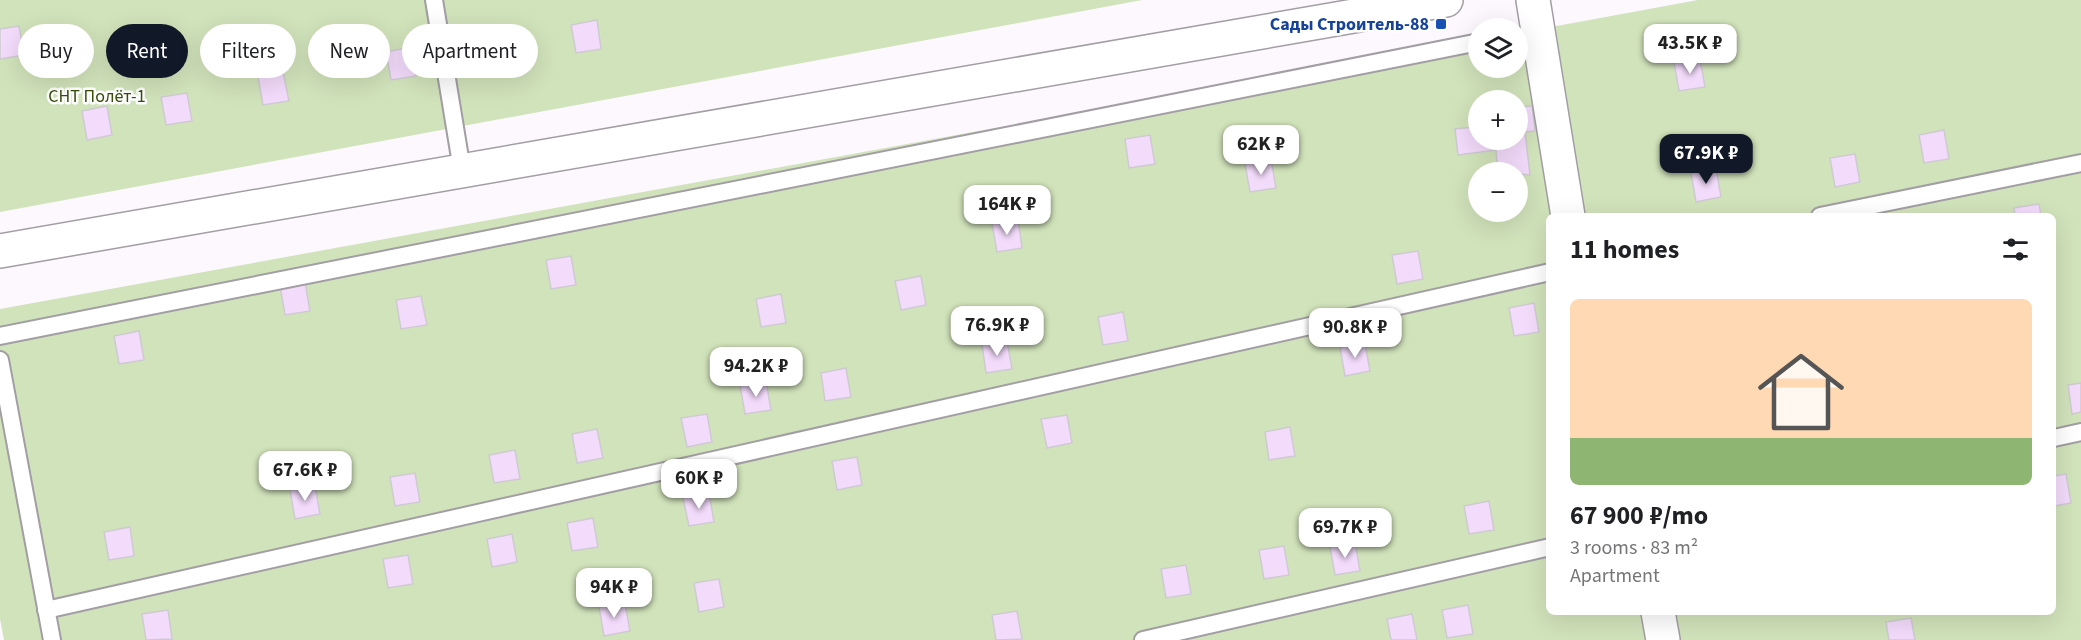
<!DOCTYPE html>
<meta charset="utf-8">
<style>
:root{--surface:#fff;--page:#f2f2f2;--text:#202124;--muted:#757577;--line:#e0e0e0;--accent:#111827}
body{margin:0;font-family:"Source Sans 3",sans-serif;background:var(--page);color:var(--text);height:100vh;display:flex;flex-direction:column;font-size:22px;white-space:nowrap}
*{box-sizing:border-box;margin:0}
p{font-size:20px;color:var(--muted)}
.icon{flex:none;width:33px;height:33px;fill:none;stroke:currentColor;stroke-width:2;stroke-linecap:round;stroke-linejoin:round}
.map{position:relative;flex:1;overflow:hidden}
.details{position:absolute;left:1546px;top:213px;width:510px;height:402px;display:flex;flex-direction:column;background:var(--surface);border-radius:9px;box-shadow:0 6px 24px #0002}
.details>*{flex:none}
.top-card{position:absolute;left:18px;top:24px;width:570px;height:54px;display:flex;gap:12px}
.buttons{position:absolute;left:1468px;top:18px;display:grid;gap:12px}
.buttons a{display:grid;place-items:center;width:60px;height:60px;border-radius:50%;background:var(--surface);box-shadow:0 6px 24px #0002;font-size:30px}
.price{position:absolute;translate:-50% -51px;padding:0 14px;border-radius:12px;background:#fff;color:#222;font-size:20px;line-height:39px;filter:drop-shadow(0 2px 3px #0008)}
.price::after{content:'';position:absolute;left:50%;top:36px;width:18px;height:14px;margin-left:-9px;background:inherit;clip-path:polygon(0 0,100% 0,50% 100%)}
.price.active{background:var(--accent);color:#fff}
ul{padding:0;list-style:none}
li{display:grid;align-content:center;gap:12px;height:318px;padding:0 24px}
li+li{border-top:2px solid var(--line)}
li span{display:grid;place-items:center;height:186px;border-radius:9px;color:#555}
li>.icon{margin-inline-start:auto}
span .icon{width:108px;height:108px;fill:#fffc;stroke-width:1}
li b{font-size:26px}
h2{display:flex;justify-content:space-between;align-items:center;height:72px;padding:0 24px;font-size:26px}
.pill{padding:0 21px;border-radius:27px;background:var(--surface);box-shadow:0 6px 24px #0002;font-size:21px;line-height:54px}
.pill.active{background:var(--accent);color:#fff}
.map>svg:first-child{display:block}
</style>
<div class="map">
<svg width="2081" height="640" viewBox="0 0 2081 640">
<rect width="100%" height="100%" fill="#fcf8fd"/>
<!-- green -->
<g fill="#d1e3bb" fill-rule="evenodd">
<path d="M0 0H1142L0 212Z"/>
<path d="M1698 0H2081V640H4L0 619V309L1479 40V68H1518V33ZM1479 100H1518V140H1479ZM1479 172H1518V212H1479ZM1550 216H2054V612H1550Z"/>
</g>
<!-- building -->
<g fill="#f3dbfb" stroke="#cecbd0" stroke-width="1.5">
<path d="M597 20 601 49 576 53 571 25Z"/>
<path d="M19 26 24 55 0 59V29Z"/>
<path d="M506 38 512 67 486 71 481 43Z"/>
<path d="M411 47 416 76 391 80 386 52Z"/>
<path d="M1700 59 1705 87 1679 91 1674 63Z"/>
<path d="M283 72 289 101 263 105 258 77Z"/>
<path d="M187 93 192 121 166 125 161 97Z"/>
<path d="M107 106 112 135 87 140 82 111Z"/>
<path d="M1532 106 1535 131 1525 132 1530 175 1498 172 1496 150 1458 155 1455 129 1474 127 1472 113 1479 112V140H1518V107Z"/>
<path d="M1944 130 1949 159 1924 163 1919 135Z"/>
<path d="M1150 135 1155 164 1129 168 1125 139Z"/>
<path d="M1855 154 1860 182 1835 187 1830 158Z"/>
<path d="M1271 159 1276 188 1250 192 1245 164Z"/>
<path d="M1716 168 1721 197 1696 202 1691 173Z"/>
<path d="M2039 204 2041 216H2015L2014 208Z"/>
<path d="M1018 219 1022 248 997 252 992 224Z"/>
<path d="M1418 251 1423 279 1397 284 1392 255Z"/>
<path d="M571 256 576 285 551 289 546 260Z"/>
<path d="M921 276 926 305 901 310 895 281Z"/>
<path d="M305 282 310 311 285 315 280 286Z"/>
<path d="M781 294 786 323 761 327 756 299Z"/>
<path d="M421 296 427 325 401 329 396 300Z"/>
<path d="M1534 303 1539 332 1514 336 1509 308Z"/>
<path d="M1123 312 1128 341 1103 345 1098 317Z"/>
<path d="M139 331 144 360 119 364 114 336Z"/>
<path d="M1007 340 1012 369 986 373 982 344Z"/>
<path d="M1365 343 1370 371 1345 376 1340 347Z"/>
<path d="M846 368 851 397 825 401 821 373Z"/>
<path d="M766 381 771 410 745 414 740 385Z"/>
<path d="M2081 383V412L2072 414 2068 385Z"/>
<path d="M707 414 712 442 687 447 681 418Z"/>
<path d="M1067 415 1072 443 1047 448 1041 419Z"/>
<path d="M1290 427 1295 456 1269 460 1265 432Z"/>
<path d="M597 429 603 458 577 463 572 434Z"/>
<path d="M515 450 520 479 494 483 489 455Z"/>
<path d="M857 457 862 485 837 490 832 461Z"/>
<path d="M415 473 420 502 395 506 390 477Z"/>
<path d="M2066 474 2071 503 2054 506V476Z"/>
<path d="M315 486 320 514 295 519 290 490Z"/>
<path d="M709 493 714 522 689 526 683 498Z"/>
<path d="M1489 501 1494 530 1469 534 1464 506Z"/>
<path d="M593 518 598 547 572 551 567 523Z"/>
<path d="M130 527 134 556 109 560 104 532Z"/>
<path d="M512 534 517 562 492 567 487 539Z"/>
<path d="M1355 542 1360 571 1335 575 1330 547Z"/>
<path d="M1284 546 1289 575 1264 579 1259 550Z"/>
<path d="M408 555 413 584 388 588 383 559Z"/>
<path d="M1186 565 1191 594 1166 598 1161 569Z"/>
<path d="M719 579 724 607 699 612 694 583Z"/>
<path d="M625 603 630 631 604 636 599 607Z"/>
<path d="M1468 605 1473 634 1447 638 1442 610Z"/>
<path d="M168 610 172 639 146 640 142 614Z"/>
<path d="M1017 611 1022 639 996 640 992 615Z"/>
<path d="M1412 614 1417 640H1391L1387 619Z"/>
<path d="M1911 618 1915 640H1889L1886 622Z"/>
</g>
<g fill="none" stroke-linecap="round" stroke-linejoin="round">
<!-- service casing -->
<g stroke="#a29ea3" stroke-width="20">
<g id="service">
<path d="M434 0 462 170"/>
<path d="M1820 216 2081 163"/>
<path d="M0 336 1479 42"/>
<path d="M0 360 52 640"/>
<path d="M2054 438 2081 432"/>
<path d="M46 610 1550 272"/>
<path d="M1143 640 1550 547"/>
</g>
</g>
<!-- minor casing -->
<g stroke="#a29ea3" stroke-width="36">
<g id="minor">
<path d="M1533 0 1568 216"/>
<path d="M1658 612 1663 640"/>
</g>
</g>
<!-- tertiary casing -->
<g stroke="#a29ea3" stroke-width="36">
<path id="tertiary" d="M0 251 1446 0"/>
</g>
<!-- service -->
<use href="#service" stroke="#fff" stroke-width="16"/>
<!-- minor -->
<use href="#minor" stroke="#fff" stroke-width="33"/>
<!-- tertiary -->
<use href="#tertiary" stroke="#fff" stroke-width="33"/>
</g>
<!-- markers -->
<rect fill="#1a4fb4" stroke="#fff" stroke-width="2" x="1435" y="18" width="12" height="12" rx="3"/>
<g text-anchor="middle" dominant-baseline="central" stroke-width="5" stroke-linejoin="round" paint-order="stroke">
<!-- transit labels -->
<g font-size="18" font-weight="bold" fill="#164399" stroke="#fff" text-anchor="end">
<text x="1429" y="24">Сады Строитель-88</text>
</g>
<!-- park labels -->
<g font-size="18" fill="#374d0a" stroke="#fff">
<text x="97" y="96">СНТ Полёт-1</text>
</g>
</g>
</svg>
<div class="buttons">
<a><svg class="icon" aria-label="layers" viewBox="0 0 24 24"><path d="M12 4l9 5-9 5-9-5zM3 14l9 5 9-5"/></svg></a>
<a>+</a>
<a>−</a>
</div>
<b class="price" style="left:1690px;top:75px">43.5K ₽</b>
<b class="price" style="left:1261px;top:176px">62K ₽</b>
<b class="price active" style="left:1706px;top:185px">67.9K ₽</b>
<b class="price" style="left:1007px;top:236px">164K ₽</b>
<b class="price" style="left:997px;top:357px">76.9K ₽</b>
<b class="price" style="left:1355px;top:359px">90.8K ₽</b>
<b class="price" style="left:756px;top:398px">94.2K ₽</b>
<b class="price" style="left:305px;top:502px">67.6K ₽</b>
<b class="price" style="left:699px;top:510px">60K ₽</b>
<b class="price" style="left:1345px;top:559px">69.7K ₽</b>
<b class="price" style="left:614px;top:619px">94K ₽</b>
<div class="top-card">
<a class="pill">Buy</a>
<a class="pill active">Rent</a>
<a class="pill">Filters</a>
<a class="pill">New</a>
<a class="pill">Apartment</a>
</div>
<section class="details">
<h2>11 homes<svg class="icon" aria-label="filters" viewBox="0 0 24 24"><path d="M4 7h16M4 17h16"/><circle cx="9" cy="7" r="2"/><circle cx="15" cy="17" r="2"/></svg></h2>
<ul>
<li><span style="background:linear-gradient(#ffd9b3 75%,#8fb573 0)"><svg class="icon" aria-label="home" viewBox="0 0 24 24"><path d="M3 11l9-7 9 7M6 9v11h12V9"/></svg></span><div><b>67 900 ₽/mo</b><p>3 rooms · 83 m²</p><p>Apartment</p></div></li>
</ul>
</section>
</div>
